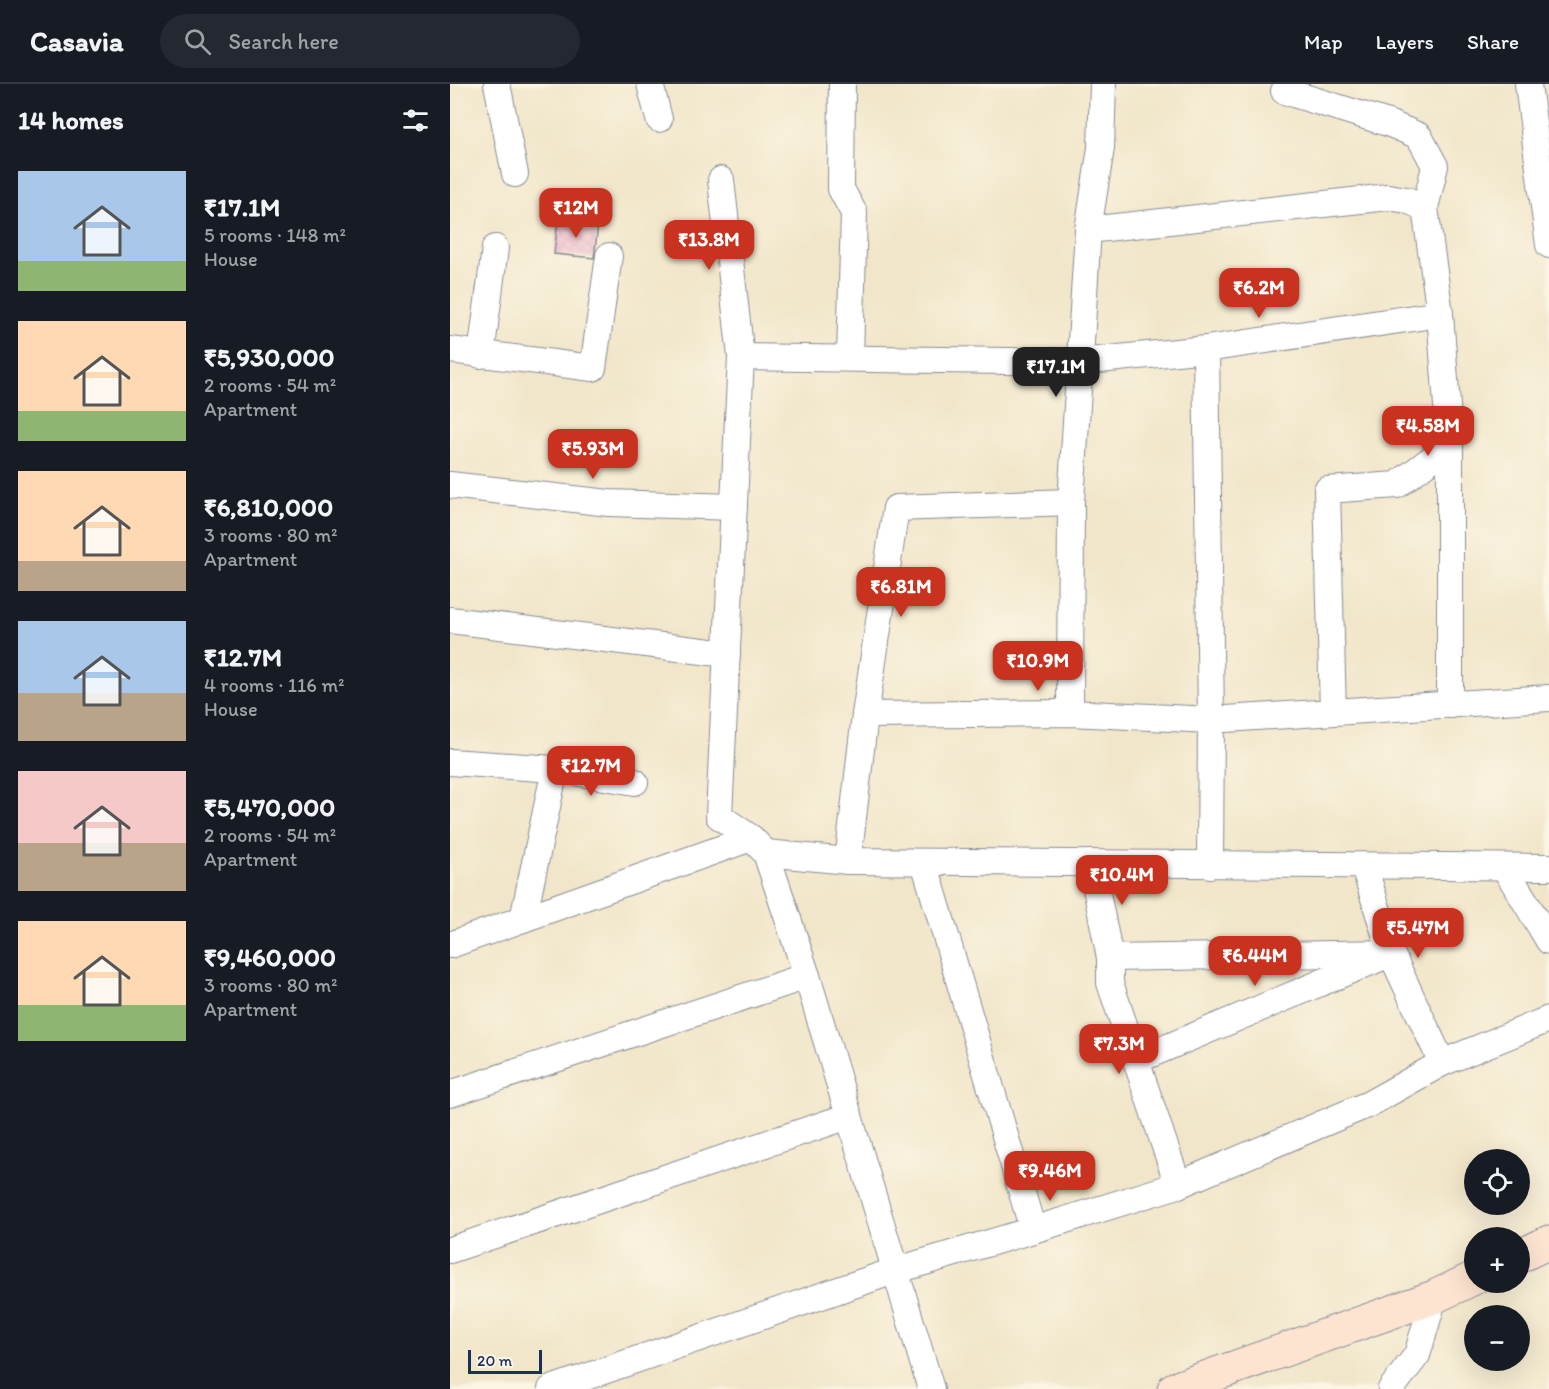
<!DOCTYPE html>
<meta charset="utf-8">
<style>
:root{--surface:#171b24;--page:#242831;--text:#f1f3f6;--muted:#9ea1a6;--line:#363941;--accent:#c8321e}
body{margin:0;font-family:Itim,sans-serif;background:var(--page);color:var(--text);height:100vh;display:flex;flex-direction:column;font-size:22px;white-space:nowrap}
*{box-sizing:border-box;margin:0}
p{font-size:20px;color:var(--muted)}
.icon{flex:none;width:33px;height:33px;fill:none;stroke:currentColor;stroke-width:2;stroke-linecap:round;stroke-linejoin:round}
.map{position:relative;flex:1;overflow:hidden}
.sheet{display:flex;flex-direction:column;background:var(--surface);width:450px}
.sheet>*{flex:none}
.buttons{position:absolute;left:1014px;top:1065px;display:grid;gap:12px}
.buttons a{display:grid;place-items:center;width:66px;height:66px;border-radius:50%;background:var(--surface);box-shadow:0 6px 24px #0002;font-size:30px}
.scale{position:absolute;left:18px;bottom:15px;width:74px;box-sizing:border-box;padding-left:6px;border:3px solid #1b2f5e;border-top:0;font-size:16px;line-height:21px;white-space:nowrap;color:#1b2f5e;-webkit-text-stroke:4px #fcf5e5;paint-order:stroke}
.price{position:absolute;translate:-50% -51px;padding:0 14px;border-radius:12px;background:var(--accent);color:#fff;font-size:20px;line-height:39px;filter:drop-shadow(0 2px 3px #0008)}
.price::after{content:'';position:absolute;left:50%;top:36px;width:18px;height:14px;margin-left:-9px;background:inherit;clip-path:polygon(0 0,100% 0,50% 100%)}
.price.selected{background:#222;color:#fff}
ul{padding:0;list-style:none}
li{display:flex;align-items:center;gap:18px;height:150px;padding:0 18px}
li span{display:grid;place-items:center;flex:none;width:168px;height:120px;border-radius:0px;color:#555}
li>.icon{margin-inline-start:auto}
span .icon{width:72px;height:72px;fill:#fffc;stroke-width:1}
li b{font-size:26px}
h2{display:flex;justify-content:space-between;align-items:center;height:72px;padding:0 18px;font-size:26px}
header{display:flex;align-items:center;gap:36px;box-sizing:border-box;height:84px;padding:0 30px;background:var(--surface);border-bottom:2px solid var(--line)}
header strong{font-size:28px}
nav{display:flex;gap:33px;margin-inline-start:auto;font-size:21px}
.search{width:420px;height:54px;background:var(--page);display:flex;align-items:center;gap:15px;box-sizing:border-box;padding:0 21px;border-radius:33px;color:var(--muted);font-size:22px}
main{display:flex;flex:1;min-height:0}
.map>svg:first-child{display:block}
</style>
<header>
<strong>Casavia</strong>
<div class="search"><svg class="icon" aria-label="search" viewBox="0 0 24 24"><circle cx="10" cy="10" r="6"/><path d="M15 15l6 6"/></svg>Search here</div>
<nav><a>Map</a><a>Layers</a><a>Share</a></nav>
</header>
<main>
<section class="sheet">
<h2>14 homes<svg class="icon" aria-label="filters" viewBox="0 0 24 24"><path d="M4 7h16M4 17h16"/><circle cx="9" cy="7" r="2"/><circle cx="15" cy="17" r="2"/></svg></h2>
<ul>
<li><span style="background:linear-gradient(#a9c7e8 75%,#8fb573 0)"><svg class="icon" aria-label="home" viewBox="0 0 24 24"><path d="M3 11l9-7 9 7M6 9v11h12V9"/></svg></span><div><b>₹17.1M</b><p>5 rooms · 148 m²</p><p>House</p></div></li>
<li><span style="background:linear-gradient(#ffd9b3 75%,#8fb573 0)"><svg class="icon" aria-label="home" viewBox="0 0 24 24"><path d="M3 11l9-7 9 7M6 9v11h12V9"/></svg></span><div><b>₹5,930,000</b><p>2 rooms · 54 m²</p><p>Apartment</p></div></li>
<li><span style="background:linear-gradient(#ffd9b3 75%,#b9a48a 0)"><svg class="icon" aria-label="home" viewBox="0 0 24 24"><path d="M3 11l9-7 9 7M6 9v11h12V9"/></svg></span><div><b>₹6,810,000</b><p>3 rooms · 80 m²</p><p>Apartment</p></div></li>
<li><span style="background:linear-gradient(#a9c7e8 60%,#b9a48a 0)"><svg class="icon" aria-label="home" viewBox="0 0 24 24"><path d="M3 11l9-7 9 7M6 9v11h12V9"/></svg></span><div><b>₹12.7M</b><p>4 rooms · 116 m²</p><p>House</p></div></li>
<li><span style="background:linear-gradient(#f6c9c9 60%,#b9a48a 0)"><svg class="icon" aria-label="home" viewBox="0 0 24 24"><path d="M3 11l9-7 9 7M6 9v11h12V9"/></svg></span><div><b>₹5,470,000</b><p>2 rooms · 54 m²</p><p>Apartment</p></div></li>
<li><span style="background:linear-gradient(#ffd9b3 70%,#8fb573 0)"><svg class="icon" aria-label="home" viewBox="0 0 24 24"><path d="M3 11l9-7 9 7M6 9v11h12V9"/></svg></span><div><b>₹9,460,000</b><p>3 rooms · 80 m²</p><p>Apartment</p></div></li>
</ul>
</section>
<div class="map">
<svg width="1099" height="1305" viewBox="0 0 1099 1305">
<defs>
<pattern id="building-cross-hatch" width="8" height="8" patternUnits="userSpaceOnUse" patternTransform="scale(1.5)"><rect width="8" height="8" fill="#e99ec1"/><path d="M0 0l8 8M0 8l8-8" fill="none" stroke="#bc81a0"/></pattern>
</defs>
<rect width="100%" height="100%" fill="#fcf5e5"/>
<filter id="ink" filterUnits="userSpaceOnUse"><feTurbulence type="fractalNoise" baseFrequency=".0167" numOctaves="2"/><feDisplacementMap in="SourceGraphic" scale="12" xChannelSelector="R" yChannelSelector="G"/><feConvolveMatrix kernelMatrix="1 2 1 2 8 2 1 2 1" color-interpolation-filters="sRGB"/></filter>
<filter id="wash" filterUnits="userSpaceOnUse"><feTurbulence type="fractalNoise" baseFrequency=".008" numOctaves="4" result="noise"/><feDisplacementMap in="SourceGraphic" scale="24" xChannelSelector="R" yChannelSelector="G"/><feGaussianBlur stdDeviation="1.35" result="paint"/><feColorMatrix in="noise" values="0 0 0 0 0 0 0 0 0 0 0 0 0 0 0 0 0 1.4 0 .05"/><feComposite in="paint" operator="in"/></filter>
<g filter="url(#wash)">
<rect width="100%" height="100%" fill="#f1e6c9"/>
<g id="blocks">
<!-- building -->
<path fill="url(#building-cross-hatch)" d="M108 136 148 141 144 174 104 170Z"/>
</g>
</g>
<g filter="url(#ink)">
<use href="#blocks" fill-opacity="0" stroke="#868a94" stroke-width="1.5"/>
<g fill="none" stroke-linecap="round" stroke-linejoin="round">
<!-- street casing -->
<g stroke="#868a94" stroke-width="28">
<g id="street">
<path d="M47 0 65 90"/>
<path d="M200 0 209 35"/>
<path d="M392 0 391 105 404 129 400 274"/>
<path d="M1078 0 1099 161"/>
<path d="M834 7 938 39 969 52 985 82 975 124 990 230 1000 361V621"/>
<path d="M271 96 291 273"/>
<path d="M638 146 938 113 957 116 975 124"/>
<path d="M756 265 990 230"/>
<path d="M0 266 143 284 159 172"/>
<path d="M31 271 45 164"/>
<path d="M0 401 159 419 284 423"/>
<path d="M0 536 277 570"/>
<path d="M883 628 877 406 947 401 1000 361"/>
<path d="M620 629 621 418 638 146 651 64 653 0"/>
<path d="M415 631 620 629 761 636 760 781"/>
<path d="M0 678 105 685 73 835 301 754"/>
<path d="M105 685 185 698"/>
<path d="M316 769 398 777 1099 783"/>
<path d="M398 777 415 631 446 424 621 418"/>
<path d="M474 778 583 1146"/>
<path d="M641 779 660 874V899L728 1101"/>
<path d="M914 782 941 869 992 979"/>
<path d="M1055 784 1099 857"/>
<path d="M0 861 73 835"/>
<path d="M660 874 941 869"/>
<path d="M687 976 930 874"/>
<path d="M0 1010 357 892"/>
<path d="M0 1166 399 1032"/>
<path d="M101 1305 444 1187 583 1146 728 1101 919 1020 992 979 1099 935"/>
<path d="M481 1305 357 892 316 769 301 754 269 732 291 273 630 278 756 265 761 636 1099 614"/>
<path d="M941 1305 967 1271 984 1213"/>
</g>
</g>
<!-- secondary casing -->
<g stroke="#868a94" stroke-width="35">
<g id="secondary">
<path d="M1070 1172 1099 1158"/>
<path d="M724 1305 984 1213 1024 1194"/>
</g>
</g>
<!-- street -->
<use href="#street" stroke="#fff" stroke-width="26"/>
<!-- secondary -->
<use href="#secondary" stroke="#fde4d1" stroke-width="33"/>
</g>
</g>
</svg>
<div class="buttons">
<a><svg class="icon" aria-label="locate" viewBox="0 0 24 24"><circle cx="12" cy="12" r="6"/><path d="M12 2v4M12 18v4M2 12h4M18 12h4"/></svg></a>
<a>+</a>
<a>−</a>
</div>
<div class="scale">20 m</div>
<b class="price" style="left:126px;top:155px">₹12M</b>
<b class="price" style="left:259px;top:187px">₹13.8M</b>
<b class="price" style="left:809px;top:235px">₹6.2M</b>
<b class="price selected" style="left:606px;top:314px">₹17.1M</b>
<b class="price" style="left:978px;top:373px">₹4.58M</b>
<b class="price" style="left:143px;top:396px">₹5.93M</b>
<b class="price" style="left:451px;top:534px">₹6.81M</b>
<b class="price" style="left:588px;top:608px">₹10.9M</b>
<b class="price" style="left:141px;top:713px">₹12.7M</b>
<b class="price" style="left:672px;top:822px">₹10.4M</b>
<b class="price" style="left:968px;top:875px">₹5.47M</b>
<b class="price" style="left:805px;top:903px">₹6.44M</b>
<b class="price" style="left:669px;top:991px">₹7.3M</b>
<b class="price" style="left:600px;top:1118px">₹9.46M</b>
</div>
</main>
